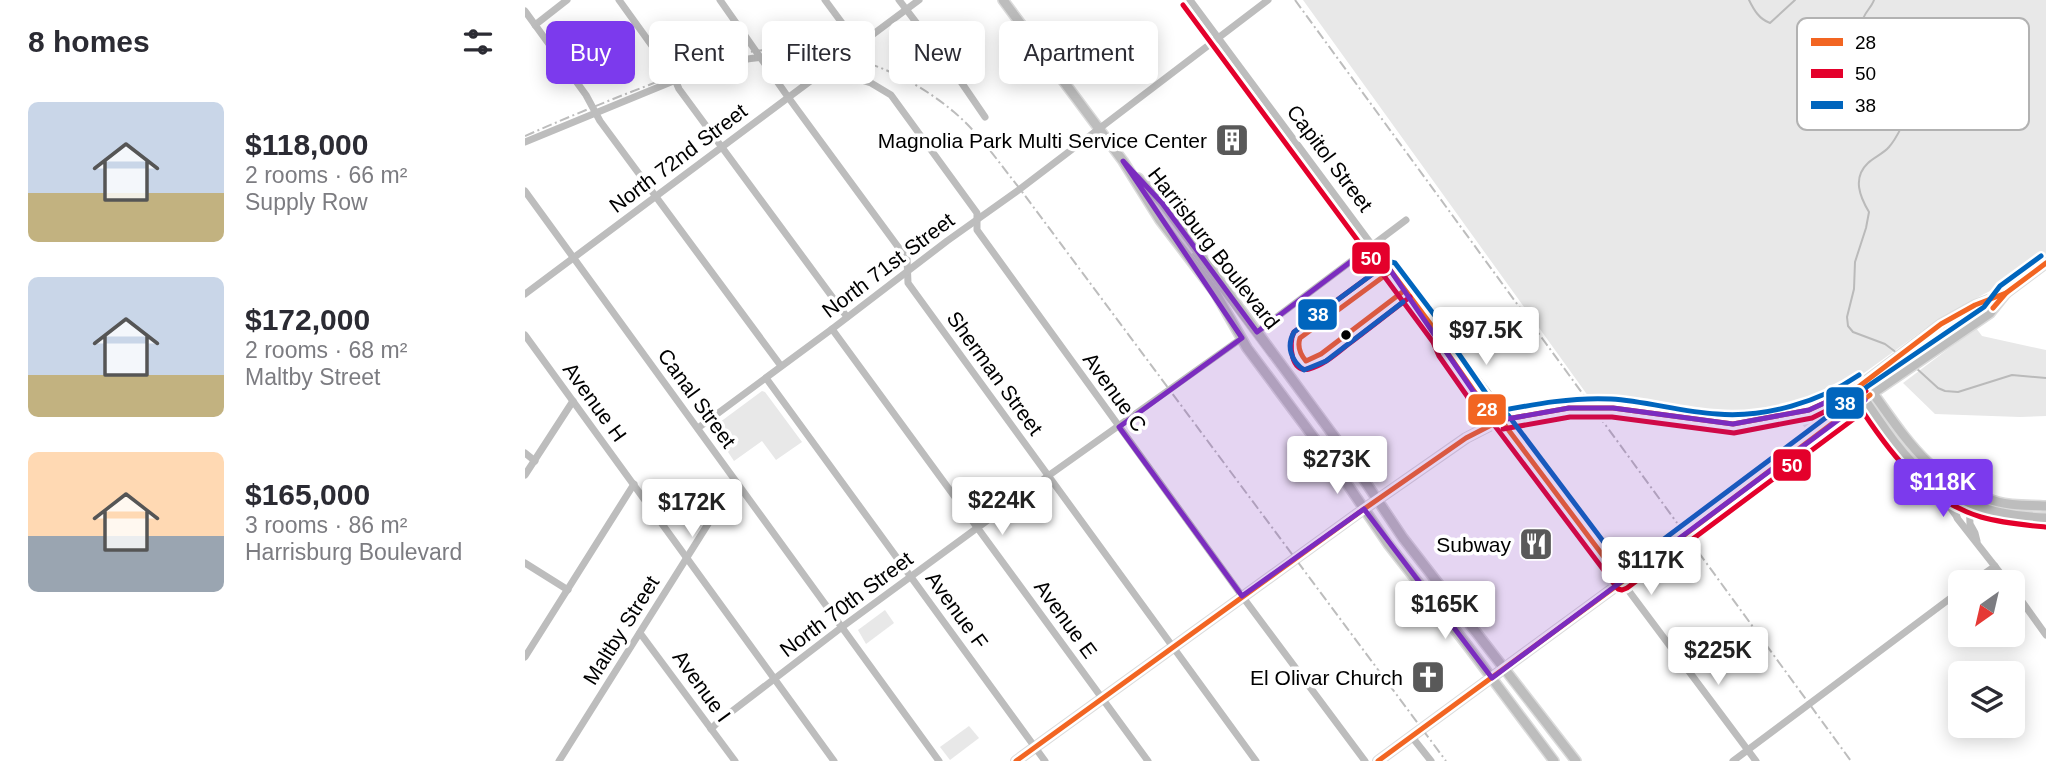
<!DOCTYPE html>
<meta charset="utf-8">
<style>
:root{--surface:#fff;--page:#f2f2f3;--text:#2b2b33;--muted:#7c7c81;--accent:#7c3aed}
body{margin:0;font-family:Helvetica,sans-serif;background:var(--page);color:var(--text);height:100vh;display:flex;flex-direction:column;font-size:26px;white-space:nowrap}
*{box-sizing:border-box;margin:0}
p{font-size:23px;color:var(--muted)}
.icon{flex:none;width:38px;height:38px;fill:none;stroke:currentColor;stroke-width:2;stroke-linecap:round;stroke-linejoin:round}
.map{position:relative;flex:1;overflow:hidden}
.side{display:flex;flex-direction:column;background:var(--surface);width:525px}
.side>*{flex:none}
.hud{position:absolute;left:21px;top:21px;width:665px;height:63px;display:flex;gap:14px}
.needle{width:46px;rotate:214deg}
.buttons{position:absolute;left:1423px;top:570px;display:grid;gap:14px}
.buttons a{display:grid;place-items:center;width:77px;height:77px;border-radius:10px;background:var(--surface);box-shadow:0 4px 18px #0003;font-size:35px}
.price{position:absolute;translate:-50% -60px;padding:0 16px;border-radius:7px;background:#fff;color:#222;font-size:23px;line-height:46px;filter:drop-shadow(0 2px 4px #0008)}
.price::after{content:'';position:absolute;left:50%;top:42px;width:21px;height:16px;margin-left:-10px;background:inherit;clip-path:polygon(0 0,100% 0,50% 100%)}
.price.on{background:var(--accent);color:#fff}
ul{padding:0;list-style:none}
li{display:flex;align-items:center;gap:21px;height:175px;padding:0 28px}
li span{display:grid;place-items:center;flex:none;width:196px;height:140px;border-radius:10px;color:#555}
li>.icon{margin-inline-start:auto}
span .icon{width:84px;height:84px;fill:#fffc;stroke-width:1}
li b{font-size:30px}
h2{display:flex;justify-content:space-between;align-items:center;height:84px;padding:0 28px;font-size:30px}
.tag{padding:0 24px;border-radius:10px;background:var(--surface);box-shadow:0 4px 18px #0003;font-size:24px;line-height:63px}
.tag.on{background:var(--accent);color:#fff}
main{display:flex;flex:1;min-height:0}
.map>svg:first-child{display:block}
</style>
<main>
<section class="side">
<h2>8 homes<svg class="icon" aria-label="filters" viewBox="0 0 24 24"><path d="M4 7h16M4 17h16"/><circle cx="9" cy="7" r="2"/><circle cx="15" cy="17" r="2"/></svg></h2>
<ul>
<li><span style="background:linear-gradient(#c9d6e8 65%,#c2b280 0)"><svg class="icon" aria-label="home" viewBox="0 0 24 24"><path d="M3 11l9-7 9 7M6 9v11h12V9"/></svg></span><div><b>$118,000</b><p>2 rooms · 66 m²</p><p>Supply Row</p></div></li>
<li><span style="background:linear-gradient(#c9d6e8 70%,#c2b280 0)"><svg class="icon" aria-label="home" viewBox="0 0 24 24"><path d="M3 11l9-7 9 7M6 9v11h12V9"/></svg></span><div><b>$172,000</b><p>2 rooms · 68 m²</p><p>Maltby Street</p></div></li>
<li><span style="background:linear-gradient(#ffd9b3 60%,#9aa5b1 0)"><svg class="icon" aria-label="home" viewBox="0 0 24 24"><path d="M3 11l9-7 9 7M6 9v11h12V9"/></svg></span><div><b>$165,000</b><p>3 rooms · 86 m²</p><p>Harrisburg Boulevard</p></div></li>
</ul>
</section>
<div class="map">
<svg width="1521" height="761" viewBox="0 0 1521 761">
<rect width="100%" height="100%" fill="#fff"/>
<!-- green -->
<g fill="#e8e8e8">
<path d="M778 0H1521V255L1486 281 1459 294 1404 326 1328 381 1289 402 1250 413 1218 416 1150 412 1066 400Z"/>
<path d="M1451 328 1457 336 1521 350V416L1495 417 1410 414 1378 383Z"/>
<path d="M237 391 240 392 277 442 251 460 237 441 209 461 187 428Z"/>
<path d="M1324 398 1326 401 1284 433 1273 419Z"/>
<path d="M360 610 369 623 341 644 333 630Z"/>
<path d="M444 726 454 738 425 760 415 747Z"/>
</g>
<g fill="none" stroke-linecap="round" stroke-linejoin="round">
<!-- stream -->
<g stroke="#bababa" stroke-width="2">
<path d="M1224 0C1229 10 1234 19 1245 23L1270 0"/>
<path d="M1349 0C1346 9 1337 14 1337 24 1336 34 1348 66 1359 63 1366 62 1372 57 1379 55 1386 53 1394 54 1401 54 1421 81 1398 92 1384 114 1377 124 1373 137 1364 147 1358 154 1349 157 1343 163 1327 178 1335 197 1344 212L1341 228 1330 262 1329 289 1322 317 1323 326 1328 332 1360 344 1372 353"/>
<path d="M1390 367 1413 388 1420 391 1433 392 1487 375 1521 378"/>
</g>
<!-- major casing -->
<g stroke="#dbdbdb" stroke-width="12">
<g id="major">
<path d="M478 0 598 161 635 220 690 292 722 348 810 466 863 544 942 645 1029 761"/>
<path d="M613 178 637 203 817 447 878 538 1051 761"/>
<path d="M1340 382C1378 434 1405 484 1473 502 1488 506 1505 505 1521 506"/>
<path d="M1332 388C1385 469 1417 514 1521 518"/>
<path d="M491 761 839 509 941 438 976 420 1044 408H1088L1208 424 1237 420 1284 410 1332 388 1416 324 1450 305 1481 293"/>
<path d="M853 761 1109 573 1348 393 1465 313 1481 293 1521 263"/>
</g>
</g>
<!-- minor -->
<g stroke="#bdbdbd" stroke-width="7">
<path d="M94 0 148 75 154 89 322 317"/>
<path d="M195 0 263 97 382 259 383 283 731 761"/>
<path d="M300 0 334 46"/>
<path d="M374 0 432 76 460 117"/>
<path d="M665 0 916 338 921 351 963 411 976 420"/>
<path d="M0 11 61 95 75 121 256 366"/>
<path d="M10 25 42 0"/>
<path d="M301 69 346 83 366 95 452 213V230L717 596 840 761"/>
<path d="M0 142 180 68C226 56 264 51 310 63"/>
<path d="M0 191 414 761"/>
<path d="M0 294 394 0"/>
<path d="M307 329 623 761"/>
<path d="M732 332 881 220"/>
<path d="M0 335 309 761"/>
<path d="M916 338 928 346 957 385 971 403 976 420 1231 761"/>
<path d="M241 378 520 761"/>
<path d="M173 428 307 329 422 241 495 189 743 0"/>
<path d="M0 453 10 461"/>
<path d="M0 475 48 401"/>
<path d="M1408 484 1432 517"/>
<path d="M1443 491C1434 500 1430 505 1432 518L1483 583"/>
<path d="M1444 499 1445 524 1450 533 1452 541"/>
<path d="M0 563 43 590"/>
<path d="M1446 583 1470 566"/>
<path d="M1488 589 1521 635"/>
<path d="M115 633 210 761"/>
<path d="M0 657 109 484"/>
<path d="M186 729 193 722 317 627 523 476 717 338"/>
<path d="M887 737 906 761"/>
<path d="M34 761 210 481"/>
<path d="M1208 761 1435 591"/>
</g>
<!-- major -->
<use href="#major" stroke="#bdbdbd" stroke-width="9"/>
<!-- tram -->
<path stroke="#bdbdbd" stroke-width="2" d="M668 254 745 356"/>
<!-- rail -->
<g stroke="#bdbdbd" stroke-width="2" stroke-dasharray="10 3.5 2 3.5" stroke-linecap="butt">
<path d="M770 0 1326 761"/>
<path d="M0 136C41 118 82 101 124 85 159 71 193 57 230 51 301 41 376 67 429 112 455 134 474 163 495 189L921 761"/>
</g>
<!-- bus-1 casing -->
<g stroke="#fff" stroke-width="10">
<g id="bus-1">
<path d="M880 290 796 354 781 361C775 354 772 347 775 338L866 271 916 338 921 351 963 411 976 420 1097 581"/>
<path d="M1468 308 1481 293 1521 263"/>
<path d="M491 761 839 509 941 438 976 420 1044 408H1088L1208 424 1284 410 1332 388 1416 324 1450 305 1481 293"/>
<path d="M853 761 1109 573 1345 395"/>
</g>
</g>
<!-- bus-2 casing -->
<g stroke="#fff" stroke-width="10">
<g id="bus-2">
<path d="M658 5 908 342 914 356 956 416 970 426 1093 589 1097 590 1102 588 1338 412C1368 457 1402 501 1456 517 1477 523 1499 525 1520 527"/>
<path d="M861 264 769 332C763 343 766 374 784 369 800 365 813 352 825 343 845 328 865 312 885 297"/>
<path d="M978 429 1045 417H1087L1209 433 1287 418 1341 391"/>
</g>
</g>
<!-- bus-3 casing -->
<g stroke="#fff" stroke-width="10">
<g id="bus-3">
<path d="M878 302 801 361 779 370C766 361 761 346 769 332L861 264 866 262 870 263 923 333 929 347 969 405 983 415 1099 569 1343 386 1459 307 1475 286 1516 256"/>
<path d="M974 411C1011 404 1048 397 1086 399 1121 401 1156 412 1192 414 1240 418 1295 402 1334 375"/>
</g>
</g>
<!-- bus-1 -->
<use href="#bus-1" stroke="#f26522" stroke-width="5"/>
<!-- bus-2 -->
<use href="#bus-2" stroke="#e4002b" stroke-width="5"/>
<!-- bus-3 -->
<use href="#bus-3" stroke="#0065bd" stroke-width="5"/>
</g>
<!-- marked area -->
<path fill="#7b2cbf" fill-opacity="0.2" stroke="#7b2cbf" stroke-width="5" stroke-linejoin="round" d="M598 161 637 203 732 332 848 245 948 391 976 420 1044 408H1088L1208 424 1284 410 1332 388 1340 400 967 678 839 509 717 596 594 427 717 338Z"/>
<!-- icons -->
<defs>
<g id="building-square" transform="scale(1.75)"><rect x="-9" y="-9" width="18" height="18" rx="4" fill="#595959" stroke="#fff"/><path d="M-4-6H4V6H1V3H-1V6H-4ZM-2.5-4.3h1.7v1.8h-1.7ZM.8-4.3h1.7v1.8H.8ZM-2.5-1h1.7V.8h-1.7ZM.8-1h1.7V.8H.8Z" fill="#fff"/></g>
<g id="restaurant-square" transform="scale(1.75)"><rect x="-9" y="-9" width="18" height="18" rx="4" fill="#595959" stroke="#fff"/><path d="M-5-6h1v4h1v-4h1v4h1v-4h1v5L-1.5 .5V6h-2V.5L-5-1ZM5-6V6H3V1.5H1.5Q1.5-4 5-6Z" fill="#fff"/></g>
<g id="church-square" transform="scale(1.75)"><rect x="-9" y="-9" width="18" height="18" rx="4" fill="#595959" stroke="#fff"/><path d="M-1.2-6h2.4v3.5h3.3v2.4h-3.3V6h-2.4V-.1h-3.3v-2.4h3.3Z" fill="#fff"/></g>
</defs>
<g fill-rule="evenodd">
<use href="#building-square" x="707" y="140"/>
<use href="#restaurant-square" x="1011" y="544"/>
<use href="#church-square" x="903" y="677"/>
</g>
<!-- markers -->
<circle fill="#000" stroke="#fff" stroke-width="2.5" cx="821" cy="335" r="6"/>
<g text-anchor="middle" dominant-baseline="central" stroke-width="7" stroke-linejoin="round" paint-order="stroke">
<!-- poi labels -->
<g font-size="21" fill="#000" stroke="#fff" text-anchor="end">
<text x="682" y="140">Magnolia Park Multi Service Center</text>
<text x="986" y="544">Subway</text>
<text x="878" y="677">El Olivar Church</text>
</g>
<!-- street labels -->
<g font-size="21" fill="#000" stroke="#fff">
<text transform="translate(153 158) rotate(-37)">North 72nd Street</text>
<text transform="translate(805 158) rotate(53)">Capitol Street</text>
<text transform="translate(689 248) rotate(52)">Harrisburg Boulevard</text>
<text transform="translate(363 265) rotate(-37)">North 71st Street</text>
<text transform="translate(470 373) rotate(54)">Sherman Street</text>
<text transform="translate(590 392) rotate(54)">Avenue C</text>
<text transform="translate(172 398) rotate(54)">Canal Street</text>
<text transform="translate(70 402) rotate(54)">Avenue H</text>
<text transform="translate(321 604) rotate(-37)">North 70th Street</text>
<text transform="translate(432 610) rotate(54)">Avenue F</text>
<text transform="translate(541 619) rotate(54)">Avenue E</text>
<text transform="translate(96 630) rotate(-58)">Maltby Street</text>
<text transform="translate(177 686) rotate(54)">Avenue I</text>
</g>
</g>
<!-- legend -->
<rect x="1272" y="18" width="232" height="112" rx="10" fill="#fff" stroke="#b2b2b2" stroke-width="2"/>
<rect x="1286" y="38" width="32" height="8" fill="#f26522"/>
<rect x="1286" y="69" width="32" height="9" fill="#e4002b"/>
<rect x="1286" y="101" width="32" height="8" fill="#0065bd"/>
<g font-size="19" fill="#000">
<text x="1330" y="49">28</text>
<text x="1330" y="80">50</text>
<text x="1330" y="112">38</text>
</g>
<g stroke="#fff" stroke-width="2.5">
<rect x="826" y="241" width="40" height="34" rx="7" fill="#e4002b"/>
<rect x="772" y="298" width="41" height="33" rx="7" fill="#0065bd"/>
<rect x="1300" y="386" width="40" height="34" rx="7" fill="#0065bd"/>
<rect x="942" y="393" width="40" height="33" rx="7" fill="#f26522"/>
<rect x="1247" y="448" width="40" height="34" rx="7" fill="#e4002b"/>
</g>
<g font-size="19" text-anchor="middle" font-weight="bold" fill="#fff">
<text x="846" y="265">50</text>
<text x="793" y="321">38</text>
<text x="1320" y="410">38</text>
<text x="962" y="416">28</text>
<text x="1267" y="472">50</text>
</g>
</svg>
<div class="buttons">
<a><svg class="needle" viewBox="-14 -14 28 28"><path d="M0-13l5 13h-10z" fill="#e53935"/><path d="M0 13l5-13h-10z" fill="#7c7c81"/></svg></a>
<a><svg class="icon" aria-label="layers" viewBox="0 0 24 24"><path d="M12 4l9 5-9 5-9-5zM3 14l9 5 9-5"/></svg></a>
</div>
<b class="price" style="left:961px;top:367px">$97.5K</b>
<b class="price" style="left:812px;top:496px">$273K</b>
<b class="price on" style="left:1418px;top:519px">$118K</b>
<b class="price" style="left:477px;top:537px">$224K</b>
<b class="price" style="left:167px;top:539px">$172K</b>
<b class="price" style="left:1126px;top:597px">$117K</b>
<b class="price" style="left:920px;top:641px">$165K</b>
<b class="price" style="left:1193px;top:687px">$225K</b>
<div class="hud">
<a class="tag on">Buy</a>
<a class="tag">Rent</a>
<a class="tag">Filters</a>
<a class="tag">New</a>
<a class="tag">Apartment</a>
</div>
</div>
</main>
